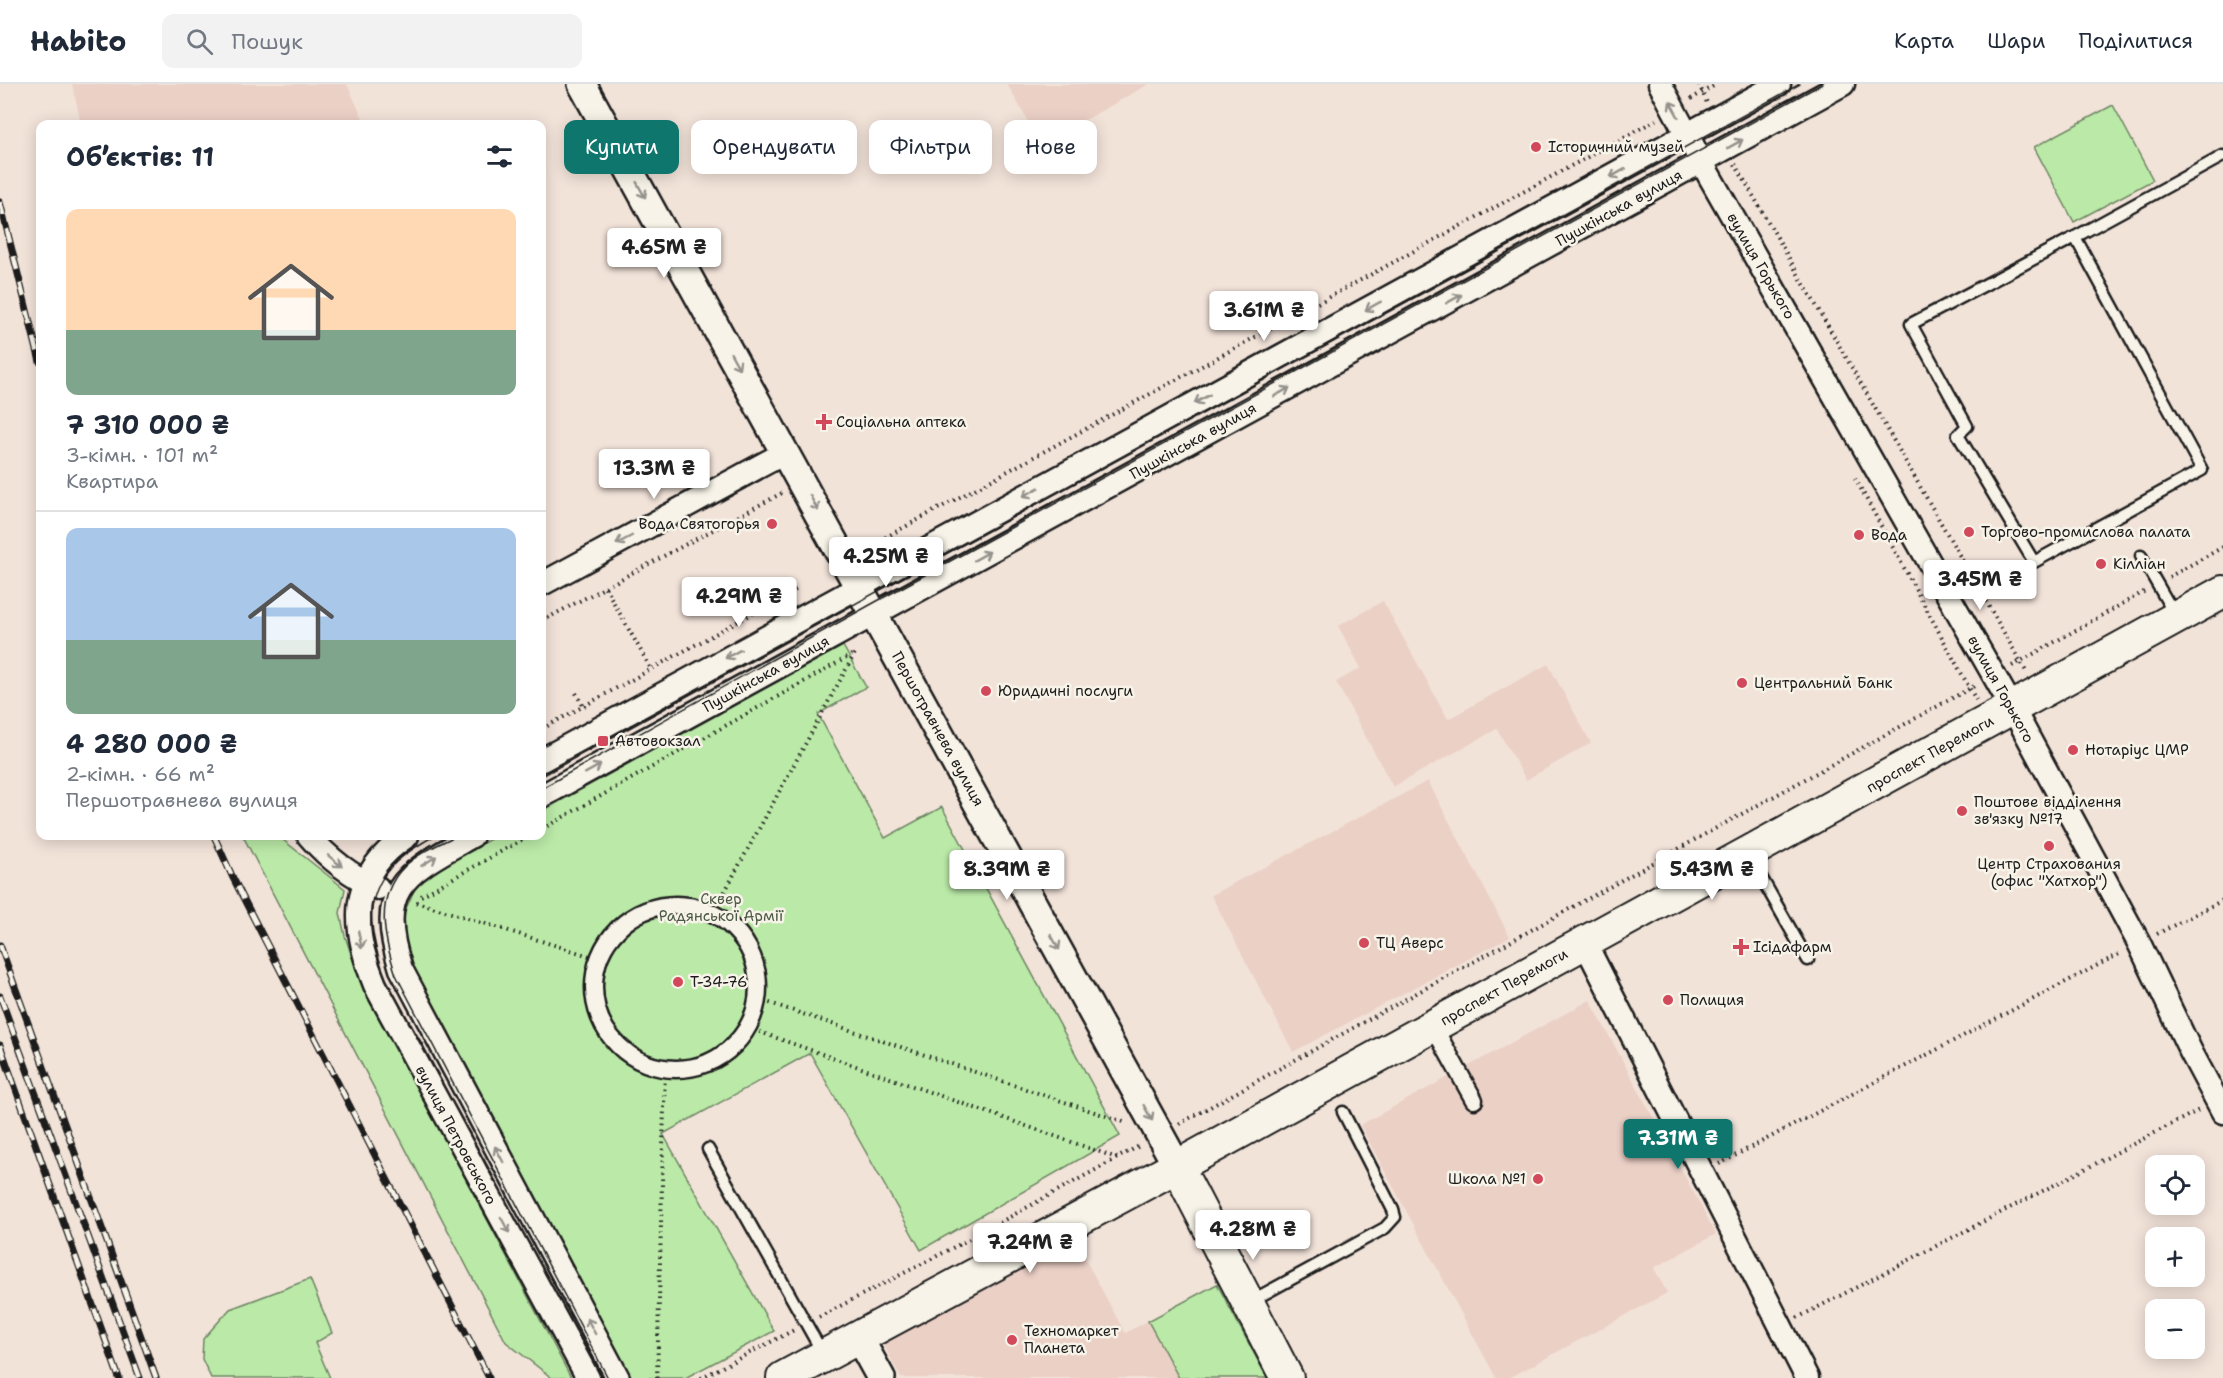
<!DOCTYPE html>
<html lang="uk">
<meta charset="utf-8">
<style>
:root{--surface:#fff;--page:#f2f2f3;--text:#1f2937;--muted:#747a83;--line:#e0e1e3;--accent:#0f766e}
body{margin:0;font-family:"Shantell Sans",sans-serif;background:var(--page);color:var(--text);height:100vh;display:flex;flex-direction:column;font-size:22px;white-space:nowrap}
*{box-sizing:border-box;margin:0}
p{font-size:20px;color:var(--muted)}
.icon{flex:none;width:33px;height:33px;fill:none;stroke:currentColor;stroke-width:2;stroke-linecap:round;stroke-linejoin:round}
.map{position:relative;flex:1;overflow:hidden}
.panel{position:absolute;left:36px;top:36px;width:510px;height:720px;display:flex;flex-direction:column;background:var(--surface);border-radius:12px;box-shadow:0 3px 15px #0003}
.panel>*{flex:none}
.top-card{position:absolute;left:564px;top:36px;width:570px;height:54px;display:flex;gap:12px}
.fabs{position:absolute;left:2145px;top:1071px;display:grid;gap:12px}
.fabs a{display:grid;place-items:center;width:60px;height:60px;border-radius:12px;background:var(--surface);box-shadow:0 3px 15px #0003;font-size:30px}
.price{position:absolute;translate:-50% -51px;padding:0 14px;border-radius:6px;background:#fff;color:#222;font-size:20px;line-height:39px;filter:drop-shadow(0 2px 3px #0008)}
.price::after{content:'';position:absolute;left:50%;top:36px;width:18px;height:14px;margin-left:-9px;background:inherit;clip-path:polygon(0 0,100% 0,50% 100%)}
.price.selected{background:var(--accent);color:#fff}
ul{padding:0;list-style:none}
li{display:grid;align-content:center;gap:12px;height:318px;padding:0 30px}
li+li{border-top:2px solid var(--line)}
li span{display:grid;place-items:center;height:186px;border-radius:12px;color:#555}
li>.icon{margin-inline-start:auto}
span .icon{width:108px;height:108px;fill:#fffc;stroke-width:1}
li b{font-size:26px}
h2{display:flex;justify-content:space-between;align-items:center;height:72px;padding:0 30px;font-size:26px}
.pill{padding:0 21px;border-radius:12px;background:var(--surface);box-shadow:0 3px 15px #0003;font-size:21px;line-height:54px}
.pill.selected{background:var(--accent);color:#fff}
header{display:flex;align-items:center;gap:36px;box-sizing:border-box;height:84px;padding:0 30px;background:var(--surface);border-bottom:2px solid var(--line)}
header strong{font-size:28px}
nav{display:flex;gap:33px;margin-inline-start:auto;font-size:21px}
.search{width:420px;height:54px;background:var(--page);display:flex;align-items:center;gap:15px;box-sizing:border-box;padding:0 21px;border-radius:12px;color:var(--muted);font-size:22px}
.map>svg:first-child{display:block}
</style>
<header>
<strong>Habito</strong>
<div class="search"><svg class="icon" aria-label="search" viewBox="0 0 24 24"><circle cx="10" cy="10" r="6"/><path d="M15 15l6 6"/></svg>Пошук</div>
<nav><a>Карта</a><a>Шари</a><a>Поділитися</a></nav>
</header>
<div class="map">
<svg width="2223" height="1294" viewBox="0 0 2223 1294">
<rect width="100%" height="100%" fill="#f2e3d9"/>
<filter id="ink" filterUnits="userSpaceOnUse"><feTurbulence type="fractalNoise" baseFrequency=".0167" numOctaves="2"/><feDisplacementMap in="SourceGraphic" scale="12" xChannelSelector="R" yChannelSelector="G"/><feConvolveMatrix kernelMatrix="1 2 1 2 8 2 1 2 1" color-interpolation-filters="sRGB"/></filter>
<g filter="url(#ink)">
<!-- built -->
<g fill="#ebd0c6">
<path d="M72 0H347L365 39 81 40Z"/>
<path d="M1007 0H1149L1041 61Z"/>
<path d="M1383 517 1448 635 1548 580 1591 659 1526 696 1497 645 1393 703 1336 598 1361 584 1338 542Z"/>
<path d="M1428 697 1510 853 1293 968 1211 811Z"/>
<path d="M1590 916 1716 1150 1654 1184 1667 1209 1509 1294H1496L1360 1041Z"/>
<path d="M1075 1156 1125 1249 1217 1200 1267 1294H901L883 1260Z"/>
</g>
<!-- green -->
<g fill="#bbeaa8" stroke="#6c8362" stroke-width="1.5">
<path d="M2113 21 2153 96 2074 138 2034 63Z"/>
<path d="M843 562 866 603 818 630 885 754 942 723 1120 1052 921 1166 810 969 663 1050 774 1247 685 1294H632L406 870 404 829 420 793 496 752H542V727Z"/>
<path d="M243 752H278L345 805 340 829 345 852 358 891 571 1294H552L506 1258Z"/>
<path d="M310 1195 332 1249 315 1259 330 1294H211L202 1275 203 1255 230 1225Z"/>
<path d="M1217 1200 1267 1294H1179L1148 1237Z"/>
</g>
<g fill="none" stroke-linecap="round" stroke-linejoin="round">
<!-- service casing -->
<g stroke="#1c1c1c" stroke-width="15">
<g id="service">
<path d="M2075 153 1911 240 1967 342 1958 351 2034 478 2202 386 2075 153 2223 72"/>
<path d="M2141 472 2175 531"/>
<path d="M1749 772 1808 876"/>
<path d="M708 1065 822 1268"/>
<path d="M1251 1217 1385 1144 1395 1133 1393 1126 1343 1028"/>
</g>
</g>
<!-- pedestrian casing -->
<g stroke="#1c1c1c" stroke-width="21">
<g id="pedestrian">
<circle cx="676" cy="903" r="82"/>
<path d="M1433 942 1474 1016"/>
</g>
</g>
<!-- minor casing -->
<g stroke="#1c1c1c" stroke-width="27">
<g id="minor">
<path d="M1660 0 1702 79 2013 625 2139 859 2191 968 2223 1028"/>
<path d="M542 500 786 368"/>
<path d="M542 676 1779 0"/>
<path d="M542 712 1843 0"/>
<path d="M309 752C328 774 351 792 378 804"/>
<path d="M407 752C348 791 351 841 375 901L588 1294"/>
<path d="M472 752C407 789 374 802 401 885L618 1294"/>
<path d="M1585 859 1807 1294"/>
</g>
</g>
<!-- tertiary casing -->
<g stroke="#1c1c1c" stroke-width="32">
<g id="tertiary">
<path d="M582 0 1177 1082"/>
<path d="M859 1254 881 1294"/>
</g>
</g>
<!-- secondary casing -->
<g stroke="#1c1c1c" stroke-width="36">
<g id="secondary">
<path d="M1177 1082 1287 1294"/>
<path d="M783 1294 1198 1071 2223 508"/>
</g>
</g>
<!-- path -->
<g stroke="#1c1c1c" stroke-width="4" stroke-dasharray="1.5 4.5" stroke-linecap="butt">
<path d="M1699 0 1707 19"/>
<path d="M1691 15 1717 0"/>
<path d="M1735 80 2027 589"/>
<path d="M1855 394 1976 616"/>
<path d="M864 465 1656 36"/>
<path d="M2169 493 2223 463"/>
<path d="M605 503 651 585"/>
<path d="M542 537 784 408"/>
<path d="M542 548 544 552"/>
<path d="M2012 582 2147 506"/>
<path d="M576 609 584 624"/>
<path d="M542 645 797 505"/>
<path d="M542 745 855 569"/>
<path d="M421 812 529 752"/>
<path d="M416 818 599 875"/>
<path d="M713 829 855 569"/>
<path d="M2157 850 2223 816"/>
<path d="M758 915 1127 1039"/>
<path d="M748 944 1117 1074"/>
<path d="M1179 1040 1976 601"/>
<path d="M1719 1080 2121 869"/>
<path d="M819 1233 964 1158 1141 1061"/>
<path d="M1797 1234 2201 1025"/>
<path d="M657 1294 665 985"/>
<path d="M701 1294 794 1246"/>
</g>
<!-- service -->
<use href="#service" stroke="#f7f3e8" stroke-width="10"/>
<!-- pedestrian -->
<use href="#pedestrian" stroke="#f7f3e8" stroke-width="16"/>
<!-- minor -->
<use href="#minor" stroke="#f7f3e8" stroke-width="22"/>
<!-- tertiary -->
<use href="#tertiary" stroke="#f7f3e8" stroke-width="27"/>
<!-- secondary -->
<use href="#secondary" stroke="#f7f3e8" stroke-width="32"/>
<!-- tram -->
<g stroke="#1c1c1c" stroke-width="1.5">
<path d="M542 692 1800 0"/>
<path d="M542 704 870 521 1822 0"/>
<path d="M434 752C400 771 373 790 371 834 368 877 406 930 426 967 448 1010 471 1054 494 1097"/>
<path d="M455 752C438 761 418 769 404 783 374 813 384 855 396 891L608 1294"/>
</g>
<!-- rail casing -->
<g stroke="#1c1c1c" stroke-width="7">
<g id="rail">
<path d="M0 118 40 278"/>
<path d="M214 752 233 794 489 1294"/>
<path d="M0 861 156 1294"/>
<path d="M0 912 140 1294"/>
<path d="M0 961 119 1294"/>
</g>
</g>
<!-- rail -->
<use href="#rail" stroke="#f7f3e8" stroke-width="4.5" stroke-dasharray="14" stroke-linecap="butt"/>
</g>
<!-- one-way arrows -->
<defs><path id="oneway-shaft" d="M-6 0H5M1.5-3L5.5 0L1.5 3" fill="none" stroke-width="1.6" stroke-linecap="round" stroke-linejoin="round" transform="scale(1.5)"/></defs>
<g stroke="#94928c">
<use href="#oneway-shaft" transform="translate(1674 25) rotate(-119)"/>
<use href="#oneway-shaft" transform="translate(1735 60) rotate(-29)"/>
<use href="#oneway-shaft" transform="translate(1618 89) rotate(151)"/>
<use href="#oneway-shaft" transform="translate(641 106) rotate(61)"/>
<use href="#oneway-shaft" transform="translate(1454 215) rotate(-29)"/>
<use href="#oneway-shaft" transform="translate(1373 222) rotate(151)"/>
<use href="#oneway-shaft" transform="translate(735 277) rotate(61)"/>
<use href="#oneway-shaft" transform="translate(1282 308) rotate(-29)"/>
<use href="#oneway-shaft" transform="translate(1202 315) rotate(151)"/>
<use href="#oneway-shaft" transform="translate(1031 408) rotate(151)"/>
<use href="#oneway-shaft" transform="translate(814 419) rotate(62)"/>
<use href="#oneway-shaft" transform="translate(624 456) rotate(152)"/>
<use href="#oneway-shaft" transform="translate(982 472) rotate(-29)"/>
<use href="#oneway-shaft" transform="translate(733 570) rotate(151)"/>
<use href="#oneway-shaft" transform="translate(593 685) rotate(-29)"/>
<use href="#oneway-shaft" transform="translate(335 777) rotate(39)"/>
<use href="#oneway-shaft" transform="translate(429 777) rotate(-32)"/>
<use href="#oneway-shaft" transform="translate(360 856) rotate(78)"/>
<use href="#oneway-shaft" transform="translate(1055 858) rotate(61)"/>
<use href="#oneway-shaft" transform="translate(1148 1029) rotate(61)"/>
<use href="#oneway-shaft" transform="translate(499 1070) rotate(-118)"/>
<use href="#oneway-shaft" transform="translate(505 1141) rotate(62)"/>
<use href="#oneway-shaft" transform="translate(591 1242) rotate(-118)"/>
</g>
</g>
<!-- markers -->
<g fill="#d1495b" stroke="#f7f3e8" stroke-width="2">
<circle cx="1536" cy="63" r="6"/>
<path d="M821 329h6v6h6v6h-6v6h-6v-6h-6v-6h6z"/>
<circle cx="772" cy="440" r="6"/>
<circle cx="1969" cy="448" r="6"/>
<circle cx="1859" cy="451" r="6"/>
<circle cx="2101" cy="480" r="6"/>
<circle cx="1742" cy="599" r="6"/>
<circle cx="986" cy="607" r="6"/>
<rect x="597" y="651" width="12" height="12" rx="3"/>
<circle cx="2073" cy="666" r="6"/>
<circle cx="1962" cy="727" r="6"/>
<circle cx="2049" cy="762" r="6"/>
<circle cx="1364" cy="859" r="6"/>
<path d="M1738 854h6v6h6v6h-6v6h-6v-6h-6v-6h6z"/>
<circle cx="678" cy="898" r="6"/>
<circle cx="1668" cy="916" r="6"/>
<circle cx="1538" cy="1095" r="6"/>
<circle cx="1012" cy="1256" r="6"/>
</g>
<g text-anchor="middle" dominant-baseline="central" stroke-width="5" stroke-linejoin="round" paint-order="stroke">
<!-- poi labels -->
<g font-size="15" fill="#1c1c1c" stroke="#f7f3e8" text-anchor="start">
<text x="1548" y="63">Історичний музей</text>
<text x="836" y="338">Соціальна аптека</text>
<text x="760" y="440" text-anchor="end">Вода Святогорья</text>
<text x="1981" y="448">Торгово-промислова палата</text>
<text x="1871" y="451">Вода</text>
<text x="2113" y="480">Кілліан</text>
<text x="1754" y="599">Центральний Банк</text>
<text x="998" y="607">Юридичні послуги</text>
<text x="615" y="657">Автовокзал</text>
<text x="2085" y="666">Нотаріус ЦМР</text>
<text x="1974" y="718">Поштове відділення<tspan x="1974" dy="17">зв'язку №17</tspan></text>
<text x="2049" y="780" text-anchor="middle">Центр Страхования<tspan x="2049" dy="17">(офис "Хатхор")</tspan></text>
<text x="1376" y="859">ТЦ Аверс</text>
<text x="1753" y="863">Ісідафарм</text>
<text x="690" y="898">Т-34-76</text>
<text x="1680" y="916">Полиция</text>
<text x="1526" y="1095" text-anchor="end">Школа №1</text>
<text x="1024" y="1247">Техномаркет<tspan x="1024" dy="17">Планета</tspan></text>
</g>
<!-- street labels -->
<g font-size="15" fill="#1c1c1c" stroke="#f7f3e8">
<text transform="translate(1619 124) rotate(-29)">Пушкінська вулиця</text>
<text transform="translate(1761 182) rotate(60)">вулиця Горького</text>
<text transform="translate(1193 357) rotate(-29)">Пушкінська вулиця</text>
<text transform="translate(766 590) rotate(-29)">Пушкінська вулиця</text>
<text transform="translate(2001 605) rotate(61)">вулиця Горького</text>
<text transform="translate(938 645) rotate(61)">Першотравнева вулиця</text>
<text transform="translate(1930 670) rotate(-29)">проспект Перемоги</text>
<text transform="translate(1504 903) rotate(-29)">проспект Перемоги</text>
<text transform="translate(456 1051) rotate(62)">вулиця Петровського</text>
</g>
<!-- park labels -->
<g font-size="15" fill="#4c5a46" stroke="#f7f3e8">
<text x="721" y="815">Сквер<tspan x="721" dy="17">Радянської Армії</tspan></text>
</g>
</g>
</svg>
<div class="fabs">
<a><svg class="icon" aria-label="locate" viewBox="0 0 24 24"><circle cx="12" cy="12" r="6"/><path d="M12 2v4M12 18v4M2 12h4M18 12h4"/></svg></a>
<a>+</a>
<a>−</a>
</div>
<b class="price" style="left:664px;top:195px">4.65M ₴</b>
<b class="price" style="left:1264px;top:258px">3.61M ₴</b>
<b class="price" style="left:654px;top:416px">13.3M ₴</b>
<b class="price" style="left:886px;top:504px">4.25M ₴</b>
<b class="price" style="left:1980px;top:527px">3.45M ₴</b>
<b class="price" style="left:739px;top:544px">4.29M ₴</b>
<b class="price" style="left:1007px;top:817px">8.39M ₴</b>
<b class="price" style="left:1712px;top:817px">5.43M ₴</b>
<b class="price selected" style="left:1678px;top:1086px">7.31M ₴</b>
<b class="price" style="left:1253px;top:1177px">4.28M ₴</b>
<b class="price" style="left:1030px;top:1190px">7.24M ₴</b>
<div class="top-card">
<a class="pill selected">Купити</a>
<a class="pill">Орендувати</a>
<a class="pill">Фільтри</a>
<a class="pill">Нове</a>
</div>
<section class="panel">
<h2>Об’єктів: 11<svg class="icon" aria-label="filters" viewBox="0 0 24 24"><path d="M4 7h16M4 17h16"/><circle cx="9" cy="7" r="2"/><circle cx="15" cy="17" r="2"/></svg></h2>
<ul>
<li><span style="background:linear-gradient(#ffd9b3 65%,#7fa58c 0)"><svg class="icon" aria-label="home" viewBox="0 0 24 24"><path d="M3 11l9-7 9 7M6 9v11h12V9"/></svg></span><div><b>7 310 000 ₴</b><p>3-кімн. · 101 m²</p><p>Квартира</p></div></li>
<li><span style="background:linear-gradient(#a9c7e8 60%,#7fa58c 0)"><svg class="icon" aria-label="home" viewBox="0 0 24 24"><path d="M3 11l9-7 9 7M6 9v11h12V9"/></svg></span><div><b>4 280 000 ₴</b><p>2-кімн. · 66 m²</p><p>Першотравнева вулиця</p></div></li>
</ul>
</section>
</div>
